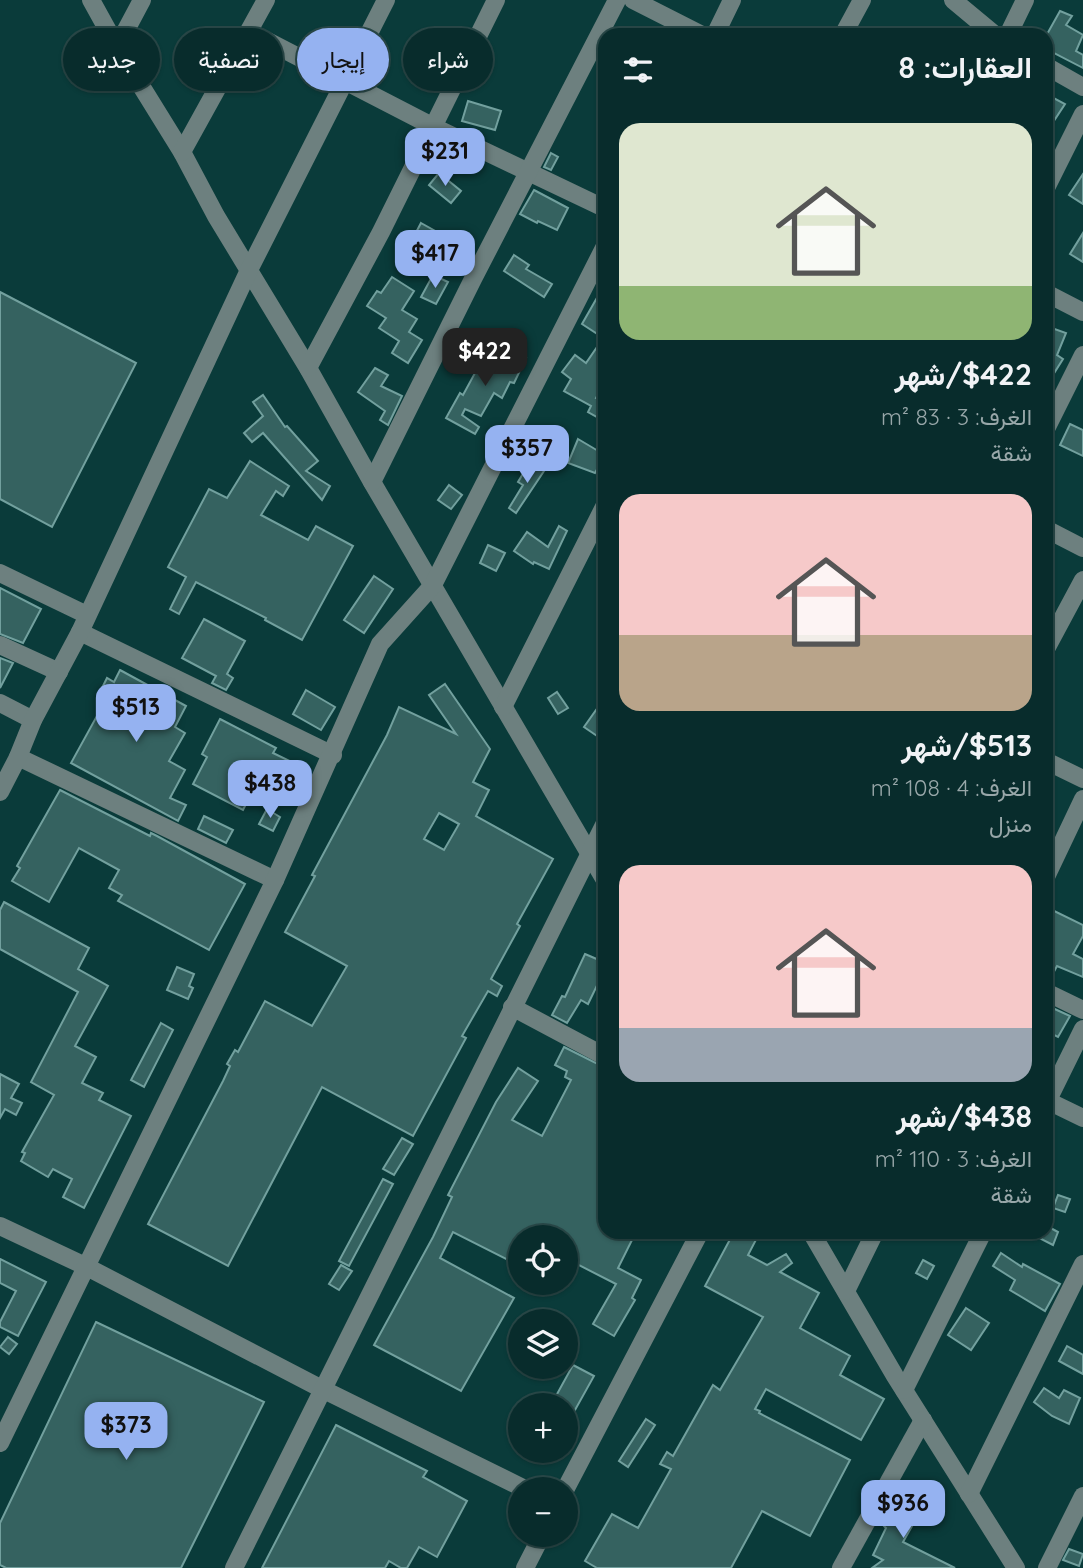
<!DOCTYPE html>
<html lang="ar">
<meta charset="utf-8">
<style>
:root{--surface:#082c2c;--page:#163838;--text:#f1f3f6;--muted:#98a7a9;--line:#294848;--accent:#95b2f1}
body{margin:0;font-family:Quicksand,Vazirmatn,sans-serif;background:var(--page);color:var(--text);direction:rtl;height:100vh;display:flex;flex-direction:column;font-size:26px;white-space:nowrap}
*{box-sizing:border-box;margin:0}
p{font-size:23px;color:var(--muted)}
.icon{flex:none;width:38px;height:38px;fill:none;stroke:currentColor;stroke-width:2;stroke-linecap:round;stroke-linejoin:round}
.map{position:relative;flex:1;overflow:hidden;direction:ltr}
.panel{position:absolute;left:598px;top:28px;width:455px;height:1211px;display:flex;flex-direction:column;background:var(--surface);border-radius:21px;box-shadow:0 2px 5px #0004,0 0 0 2px var(--line);direction:rtl}
.panel>*{flex:none}
.guide{position:absolute;left:21px;top:28px;width:472px;height:63px;direction:rtl;display:flex;gap:14px}
.buttons{position:absolute;left:508px;top:1225px;display:grid;gap:14px}
.buttons a{display:grid;place-items:center;width:70px;height:70px;border-radius:50%;background:var(--surface);box-shadow:0 2px 5px #0004,0 0 0 2px var(--line);font-size:35px}
.price{position:absolute;translate:-50% -60px;padding:0 16px;border-radius:14px;background:var(--accent);color:#111;font-size:23px;line-height:46px;filter:drop-shadow(0 2px 4px #0008)}
.price::after{content:'';position:absolute;left:50%;top:42px;width:21px;height:16px;margin-left:-10px;background:inherit;clip-path:polygon(0 0,100% 0,50% 100%)}
.price.selected{background:#222;color:#fff}
ul{padding:0;list-style:none}
li{display:grid;align-content:center;gap:14px;height:371px;padding:0 21px}
li span{display:grid;place-items:center;height:217px;border-radius:21px;color:#555}
li>.icon{margin-inline-start:auto}
span .icon{width:126px;height:126px;fill:#fffc;stroke-width:1}
li b{font-size:30px}
h2{display:flex;justify-content:space-between;align-items:center;height:84px;padding:0 21px;font-size:30px}
.tag{padding:0 24px;border-radius:32px;background:var(--surface);box-shadow:0 2px 5px #0004,0 0 0 2px var(--line);font-size:24px;line-height:63px}
.tag.selected{background:var(--accent);color:#111}
.map>svg:first-child{display:block}
</style>
<div class="map">
<svg width="1083" height="1568" viewBox="0 0 1083 1568">
<rect width="100%" height="100%" fill="#0a3b3a"/>
<!-- building -->
<g fill="#356260" stroke="#72a09e" stroke-width="2" fill-rule="evenodd">
<path d="M1060 11 1072 16 1066 25 1083 35 1076 51 1083 55V68L1046 49V36Z"/>
<path d="M1046 94 1065 104 1046 133Z"/>
<path d="M468 101 501 111 495 130 462 121Z"/>
<path d="M551 153 558 157 551 170 544 167Z"/>
<path d="M439 173 461 191 451 203 429 185Z"/>
<path d="M1083 174V204L1069 195Z"/>
<path d="M534 190 568 208 557 230 538 221 537 223 520 214Z"/>
<path d="M421 223 435 231 426 247 412 240Z"/>
<path d="M1083 233V262L1070 254Z"/>
<path d="M514 255 529 265 526 269 552 284 544 297 504 271Z"/>
<path d="M433 275 448 282 436 304 421 297Z"/>
<path d="M392 277 414 291 402 310 417 319 409 332 422 340 408 363 392 353 399 341 379 328 386 318 367 306 377 291 381 293Z"/>
<path d="M606 282V322L599 335 582 324Z"/>
<path d="M0 292 136 363 52 527 0 499Z"/>
<path d="M1046 326 1066 333 1057 355 1063 359 1046 386Z"/>
<path d="M606 334V380L596 398 606 403V422L588 412 591 406 564 391 571 379 562 372 575 355 586 363Z"/>
<path d="M509 350 526 358 514 383 510 382 502 398 494 393 481 416 465 409 462 415 479 427 475 434 446 418 460 393 463 395 475 373 471 371 480 355 501 367Z"/>
<path d="M375 368 388 375 381 386 402 396 388 425 380 420 385 411 358 392Z"/>
<path d="M263 395 285 427 287 426 318 461 306 471 330 486 322 500 263 433 252 442 244 433 263 416 253 402Z"/>
<path d="M1070 424 1083 430V456L1060 445Z"/>
<path d="M578 439 605 455 595 473 568 463Z"/>
<path d="M250 461 289 486 283 496 276 491 261 515 308 540 316 526 353 546 302 640 265 620 266 618 196 582 179 614 170 609 186 577 168 567 209 489 227 498Z"/>
<path d="M530 462 544 471 516 513 509 508 523 485 518 482Z"/>
<path d="M449 485 462 495 451 509 438 500Z"/>
<path d="M559 526 567 531 549 569 534 562 533 564 514 551 527 532 548 547Z"/>
<path d="M488 545 505 553 496 571 480 563Z"/>
<path d="M374 576 393 589 364 633 344 620Z"/>
<path d="M0 588 41 609 23 643 0 634Z"/>
<path d="M204 619 245 641 227 674 233 678 226 690 212 683 216 676 182 658Z"/>
<path d="M0 658 13 663 0 688Z"/>
<path d="M120 670 186 706 175 727 185 733 169 761 185 770 170 798 186 805 178 821 71 763 108 696 100 692 107 678 114 682Z"/>
<path d="M445 684 490 749 473 782 489 790 476 816 553 859 517 924 520 926 491 979 502 986 497 996 488 991 462 1036 466 1038 413 1136 322 1087 228 1266 148 1224 223 1081 230 1066 227 1064 235 1050 238 1052 265 1001 312 1026 347 966 285 932 315 876 312 875 387 735 399 707 456 734 429 695ZM439 813 459 824 444 850 424 839Z"/>
<path d="M306 690 335 707 321 730 293 714Z"/>
<path d="M557 692 568 708 558 714 548 698Z"/>
<path d="M606 696V731L600 738 584 727Z"/>
<path d="M220 719 276 748 273 753 304 768 291 795 259 779 243 810 193 784 207 757 202 754Z"/>
<path d="M60 790 150 836 151 833 157 836 245 884 209 950 118 901 122 895 109 888 119 870 79 848 49 902 12 881 20 868 17 866Z"/>
<path d="M267 809 280 817 273 831 259 824Z"/>
<path d="M204 816 233 830 226 843 198 829Z"/>
<path d="M4 902 89 948 78 969 108 986 75 1046 96 1057 82 1083 103 1093 99 1100 131 1116 84 1208 63 1197 72 1179 53 1169 48 1177 21 1161 25 1153 22 1152 54 1095 31 1082 78 992 0 949V910Z"/>
<path d="M1046 907 1083 925V936L1073 954 1083 959V977L1057 966 1049 981H1046Z"/>
<path d="M585 954 606 963V967L588 1004 581 1000 567 1023 552 1015 562 996 565 997Z"/>
<path d="M177 967 194 974 189 986 193 988 188 999 167 990Z"/>
<path d="M1046 1005 1070 1016 1058 1037 1046 1031Z"/>
<path d="M161 1023 173 1030 144 1087 131 1080Z"/>
<path d="M564 1047 606 1068V1232H636L618 1268 641 1280 632 1298 635 1300 614 1336 593 1324 616 1284 565 1258V1237H520V1266L453 1232 440 1258 514 1298 461 1391 374 1345 433 1237 452 1197 448 1195 496 1102 518 1068 538 1081 512 1120 542 1136 571 1080 565 1077 567 1071 555 1065Z"/>
<path d="M0 1074 19 1084 11 1098 22 1103 16 1115 5 1109 0 1118Z"/>
<path d="M402 1138 413 1144 394 1175 383 1169Z"/>
<path d="M383 1179 393 1184 349 1266 339 1261Z"/>
<path d="M1058 1195 1070 1199 1065 1212 1053 1208Z"/>
<path d="M1047 1226 1058 1232 1053 1245 1041 1239 1046 1232Z"/>
<path d="M734 1232H760L748 1255 767 1265 786 1254 792 1263 780 1272 819 1293 800 1328 850 1356 840 1375 884 1399 861 1440 766 1389 755 1409 760 1411 759 1413 850 1460 810 1536 762 1511 731 1568H597L585 1561 612 1514 638 1528 671 1469 660 1464 667 1452 673 1456 713 1385 720 1390 763 1317 705 1286Z"/>
<path d="M1001 1253 1022 1267 1023 1264 1060 1284 1045 1311 1010 1290 1015 1280 993 1266Z"/>
<path d="M0 1259 46 1282 18 1336 0 1327V1322L16 1291 0 1283Z"/>
<path d="M923 1260 934 1266 927 1279 916 1273Z"/>
<path d="M341 1265 352 1271 339 1290 329 1284Z"/>
<path d="M966 1308 989 1323 971 1350 948 1335Z"/>
<path d="M96 1322 264 1402 181 1568H6L0 1565V1523Z"/>
<path d="M8 1337 17 1344 9 1354 0 1347Z"/>
<path d="M1067 1346 1083 1355V1374L1059 1361Z"/>
<path d="M573 1365 594 1376 565 1428V1405H551Z"/>
<path d="M1044 1388 1059 1398 1064 1390 1080 1398 1069 1424 1052 1416 1034 1402Z"/>
<path d="M646 1419 655 1425 628 1467 619 1461Z"/>
<path d="M336 1425 427 1471 423 1477 467 1501 437 1557 419 1547 407 1568H401L389 1561 385 1568H262Z"/>
<path d="M903 1493 924 1505 903 1542 955 1568H872L883 1560 873 1555 886 1528 884 1526Z"/>
<path d="M1069 1549 1083 1554 1079 1566 1063 1560Z"/>
</g>
<g fill="none" stroke-linecap="round" stroke-linejoin="round">
<!-- minor -->
<g stroke="#6d807f" stroke-width="18">
<path d="M91 0 117 47 182 152 216 216 308 368 372 482 606 882"/>
<path d="M633 0 702 35"/>
<path d="M953 0 995 35"/>
<path d="M250 32 434 127 606 209"/>
<path d="M715 35 732 0"/>
<path d="M843 35 862 0"/>
<path d="M1008 35 1025 0"/>
<path d="M117 47 142 0"/>
<path d="M1046 66 1083 87"/>
<path d="M182 152 266 0"/>
<path d="M1046 188 1083 114"/>
<path d="M1046 293 1083 312"/>
<path d="M308 368 381 232 496 0"/>
<path d="M1046 429 1083 355"/>
<path d="M372 482 473 279 617 0"/>
<path d="M1046 529 1083 548"/>
<path d="M0 573 87 615"/>
<path d="M80 632 333 755"/>
<path d="M0 645 59 672"/>
<path d="M1046 649 1083 580"/>
<path d="M0 703 33 720"/>
<path d="M503 707 606 503"/>
<path d="M18 757 275 880"/>
<path d="M1046 761 1083 779"/>
<path d="M0 792 18 757 33 720 80 632 249 270 386 0"/>
<path d="M1046 877 1083 799"/>
<path d="M1046 992 1083 1010"/>
<path d="M512 1007 606 1057"/>
<path d="M1048 1101 1083 1118"/>
<path d="M1046 1104 1083 1029"/>
<path d="M0 1226 85 1266 322 1389 525 1489"/>
<path d="M811 1232 895 1376 1016 1568"/>
<path d="M846 1291 875 1232"/>
<path d="M904 1390 983 1232"/>
<path d="M0 1443 275 880 380 644 433 585 606 244"/>
<path d="M565 1490 700 1232"/>
<path d="M969 1494 1083 1264"/>
<path d="M234 1568 606 821"/>
<path d="M525 1568 542 1535"/>
<path d="M841 1568 923 1420"/>
<path d="M1047 1568 1083 1496"/>
</g>
</g>
</svg>
<div class="buttons">
<a><svg class="icon" aria-label="locate" viewBox="0 0 24 24"><circle cx="12" cy="12" r="6"/><path d="M12 2v4M12 18v4M2 12h4M18 12h4"/></svg></a>
<a><svg class="icon" aria-label="layers" viewBox="0 0 24 24"><path d="M12 4l9 5-9 5-9-5zM3 14l9 5 9-5"/></svg></a>
<a>+</a>
<a>−</a>
</div>
<b class="price" style="left:445px;top:188px">$231</b>
<b class="price" style="left:435px;top:290px">$417</b>
<b class="price selected" style="left:485px;top:388px">$422</b>
<b class="price" style="left:527px;top:485px">$357</b>
<b class="price" style="left:136px;top:744px">$513</b>
<b class="price" style="left:270px;top:820px">$438</b>
<b class="price" style="left:126px;top:1462px">$373</b>
<b class="price" style="left:903px;top:1540px">$936</b>
<div class="guide">
<a class="tag">شراء</a>
<a class="tag selected">إيجار</a>
<a class="tag">تصفية</a>
<a class="tag">جديد</a>
</div>
<section class="panel">
<h2>العقارات: 8<svg class="icon" aria-label="filters" viewBox="0 0 24 24"><path d="M4 7h16M4 17h16"/><circle cx="9" cy="7" r="2"/><circle cx="15" cy="17" r="2"/></svg></h2>
<ul>
<li><span style="background:linear-gradient(#dfe7d0 75%,#8fb573 0)"><svg class="icon" aria-label="home" viewBox="0 0 24 24"><path d="M3 11l9-7 9 7M6 9v11h12V9"/></svg></span><div><b>$422/شهر</b><p>الغرف: 3 · 83 m²</p><p>شقة</p></div></li>
<li><span style="background:linear-gradient(#f6c9c9 65%,#b9a48a 0)"><svg class="icon" aria-label="home" viewBox="0 0 24 24"><path d="M3 11l9-7 9 7M6 9v11h12V9"/></svg></span><div><b>$513/شهر</b><p>الغرف: 4 · 108 m²</p><p>منزل</p></div></li>
<li><span style="background:linear-gradient(#f6c9c9 75%,#9aa5b1 0)"><svg class="icon" aria-label="home" viewBox="0 0 24 24"><path d="M3 11l9-7 9 7M6 9v11h12V9"/></svg></span><div><b>$438/شهر</b><p>الغرف: 3 · 110 m²</p><p>شقة</p></div></li>
</ul>
</section>
</div>
